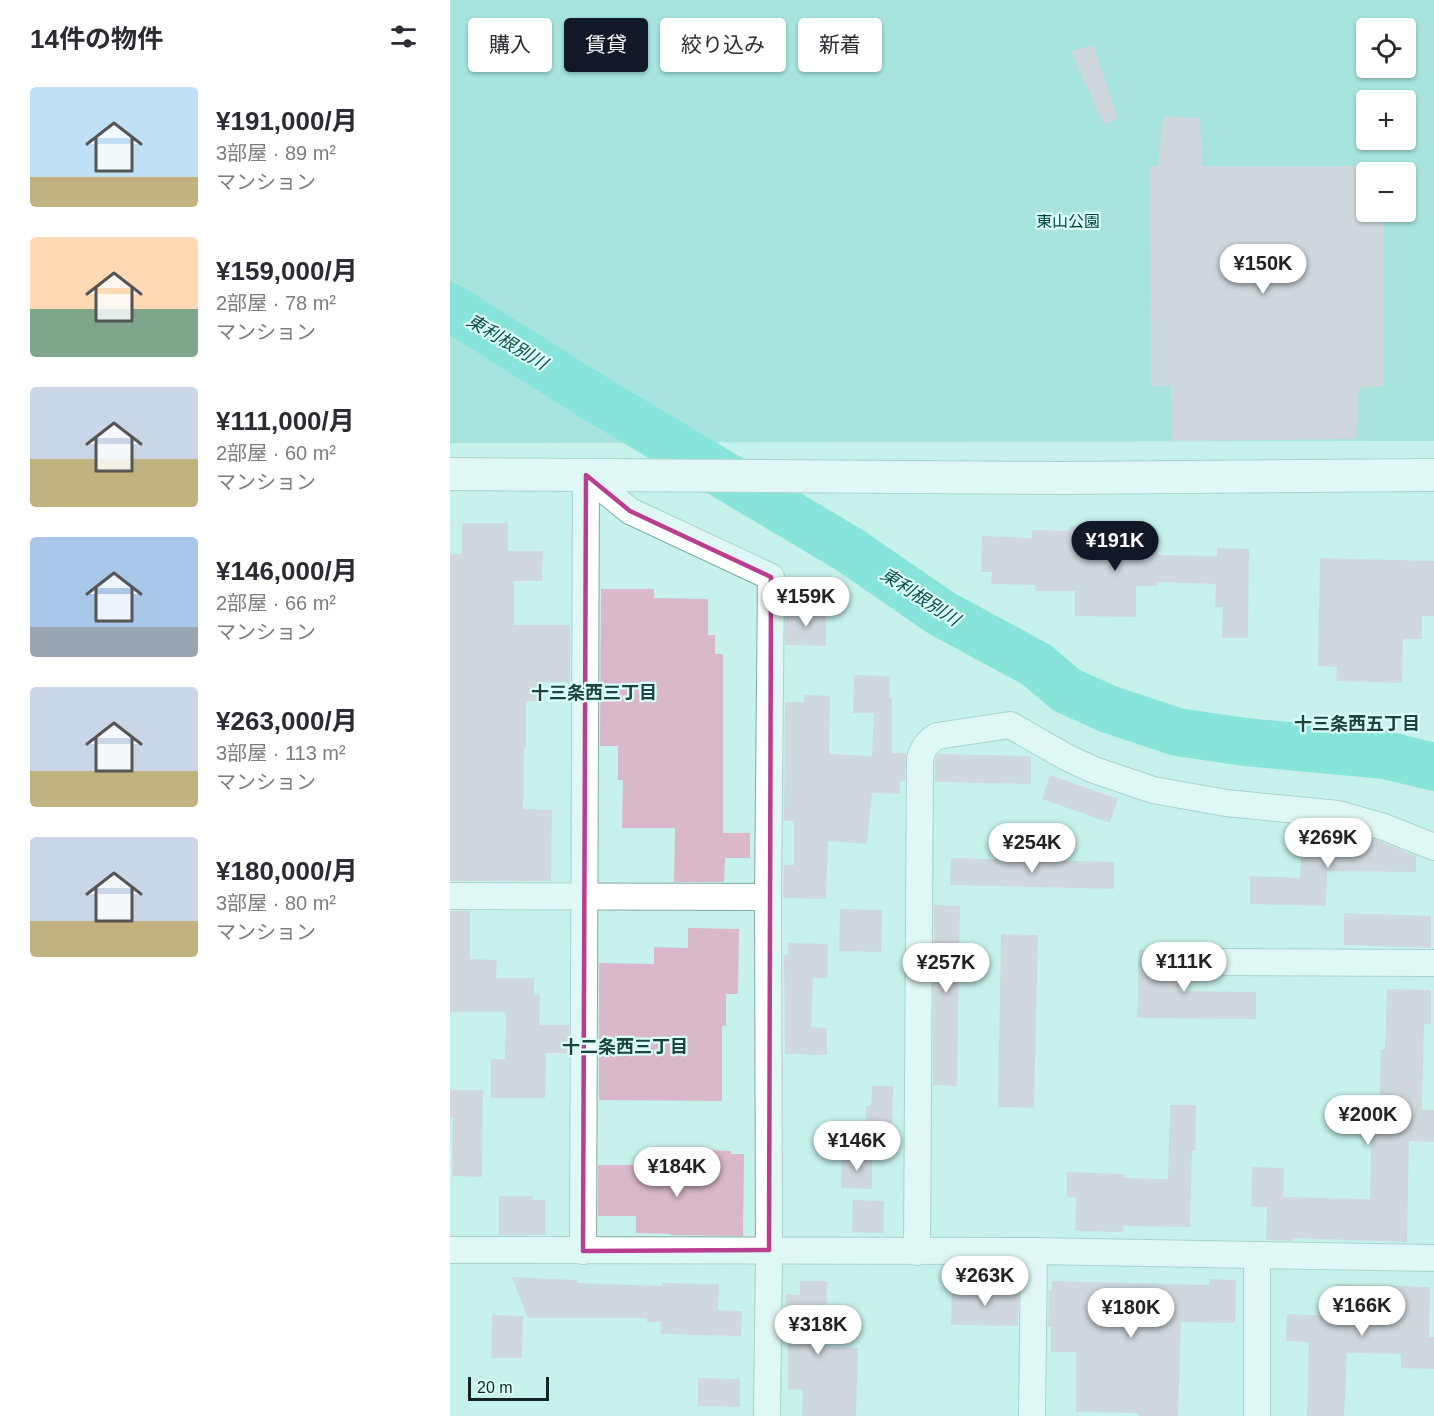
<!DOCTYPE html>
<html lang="ja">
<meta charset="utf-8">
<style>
:root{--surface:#fff;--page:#f7f7f7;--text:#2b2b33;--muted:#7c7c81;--accent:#111827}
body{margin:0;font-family:Arial,"Noto Sans JP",sans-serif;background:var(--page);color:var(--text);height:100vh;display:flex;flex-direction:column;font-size:22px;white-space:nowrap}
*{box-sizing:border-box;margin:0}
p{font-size:20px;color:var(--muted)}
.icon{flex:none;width:33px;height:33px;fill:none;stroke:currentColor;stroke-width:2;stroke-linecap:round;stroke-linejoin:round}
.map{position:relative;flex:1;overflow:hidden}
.sheet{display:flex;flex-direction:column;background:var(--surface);width:450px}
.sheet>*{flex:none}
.banner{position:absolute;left:18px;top:18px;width:570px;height:54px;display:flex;gap:12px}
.controls{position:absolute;left:906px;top:18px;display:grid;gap:12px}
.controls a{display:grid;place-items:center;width:60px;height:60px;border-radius:6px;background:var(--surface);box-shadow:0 2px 4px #0004;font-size:30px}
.scale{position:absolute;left:18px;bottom:15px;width:81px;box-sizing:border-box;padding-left:6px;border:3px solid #142422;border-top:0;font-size:16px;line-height:21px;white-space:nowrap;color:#142422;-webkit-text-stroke:4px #dbfef9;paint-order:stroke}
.price{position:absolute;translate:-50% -51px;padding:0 14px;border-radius:21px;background:#fff;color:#222;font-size:20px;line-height:39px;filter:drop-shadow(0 2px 3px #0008)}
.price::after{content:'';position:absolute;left:50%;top:36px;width:18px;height:14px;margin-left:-9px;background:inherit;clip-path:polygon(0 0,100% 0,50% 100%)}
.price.on{background:var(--accent);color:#fff}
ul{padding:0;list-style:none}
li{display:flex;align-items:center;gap:18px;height:150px;padding:0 30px}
li span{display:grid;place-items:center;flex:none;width:168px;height:120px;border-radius:6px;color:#555}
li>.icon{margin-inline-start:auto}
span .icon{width:72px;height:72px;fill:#fffc;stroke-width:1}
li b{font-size:26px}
h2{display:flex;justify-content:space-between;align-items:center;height:72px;padding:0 30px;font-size:26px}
.pill{padding:0 21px;border-radius:6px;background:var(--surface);box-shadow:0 2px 4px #0004;font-size:21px;line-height:54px}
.pill.on{background:var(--accent);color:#fff}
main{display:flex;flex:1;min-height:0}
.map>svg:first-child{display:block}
</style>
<main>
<section class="sheet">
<h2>14件の物件<svg class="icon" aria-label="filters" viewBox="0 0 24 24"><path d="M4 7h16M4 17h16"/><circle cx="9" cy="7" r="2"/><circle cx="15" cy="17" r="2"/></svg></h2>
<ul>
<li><span style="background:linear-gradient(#bfe0f5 75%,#c2b280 0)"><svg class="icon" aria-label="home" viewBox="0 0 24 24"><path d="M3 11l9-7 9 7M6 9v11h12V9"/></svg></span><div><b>¥191,000/月</b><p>3部屋 · 89 m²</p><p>マンション</p></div></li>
<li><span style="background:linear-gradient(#ffd9b3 60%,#7fa58c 0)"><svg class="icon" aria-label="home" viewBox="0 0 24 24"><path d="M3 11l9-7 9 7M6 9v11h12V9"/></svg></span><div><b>¥159,000/月</b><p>2部屋 · 78 m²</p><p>マンション</p></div></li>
<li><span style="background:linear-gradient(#c9d6e8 60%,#c2b280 0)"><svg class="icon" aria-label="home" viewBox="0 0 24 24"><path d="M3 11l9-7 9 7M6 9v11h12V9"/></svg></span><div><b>¥111,000/月</b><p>2部屋 · 60 m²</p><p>マンション</p></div></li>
<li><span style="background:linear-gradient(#a9c7e8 75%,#9aa5b1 0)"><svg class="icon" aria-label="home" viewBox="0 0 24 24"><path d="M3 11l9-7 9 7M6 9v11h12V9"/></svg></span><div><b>¥146,000/月</b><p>2部屋 · 66 m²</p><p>マンション</p></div></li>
<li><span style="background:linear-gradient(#c9d6e8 70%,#c2b280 0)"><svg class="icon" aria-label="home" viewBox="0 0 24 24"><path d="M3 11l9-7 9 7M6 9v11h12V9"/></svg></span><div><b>¥263,000/月</b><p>3部屋 · 113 m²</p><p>マンション</p></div></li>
<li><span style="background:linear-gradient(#c9d6e8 70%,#c2b280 0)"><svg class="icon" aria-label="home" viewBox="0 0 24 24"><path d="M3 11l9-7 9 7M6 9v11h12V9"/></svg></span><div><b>¥180,000/月</b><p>3部屋 · 80 m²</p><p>マンション</p></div></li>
</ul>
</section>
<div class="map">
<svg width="984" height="1416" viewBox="0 0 984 1416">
<rect width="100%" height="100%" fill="#c7f2ec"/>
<!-- green -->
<path fill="#7ed3c9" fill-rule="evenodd" d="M0 0H984V441L0 443ZM916 28H956V68H916ZM916 100H956V140H916ZM916 172H956V212H916Z"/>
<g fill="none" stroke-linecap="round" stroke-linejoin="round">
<!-- river -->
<path stroke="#39d2c4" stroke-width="48" d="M0 307 143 397 401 551 491 613 587 665 616 690 658 709 727 732 795 742 935 755 984 767"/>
</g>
<!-- building -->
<g fill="#d9b8ca">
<path d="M643 45 668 119 653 124 621 51Z"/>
<path d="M713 116 750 118 752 166H933V172H916V212H934V386L909 388 906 439 722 441 721 385 701 387 700 166H708Z"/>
<path d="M12 523H58V551H93L92 581H64V625H120V682H93V702L76 701V748H74L73 809 102 810 101 881H0V554H12Z"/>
<path d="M619 526 649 527V544L708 546V555L767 556V548L799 549 798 638H772L773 607H765L766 584 707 582V586H686V617L625 616V591H585V585L541 584 542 572H531L532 536 582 538V530L619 531Z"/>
<path d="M870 558 984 561V616H972V639H953L952 683 886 681 887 667 868 666Z"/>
<path d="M151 589H204V598L258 599V635H265V654H273V833H300V858H275L274 882H224L225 828H172L173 780H168V746H150Z"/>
<path d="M336 610 376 611V646L335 645Z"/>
<path d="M404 675 440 676 439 698H442V753H456L455 781H450V794L422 793 417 844 378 841 376 899 333 898 334 865H344V821H334L335 702H354V695L380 696 379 754 422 756 424 713H403Z"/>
<path d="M488 754 581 756V784L485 782V761Z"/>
<path d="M600 775 668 799 660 823 592 799Z"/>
<path d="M852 835 910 836 929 841 966 856V872L877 871 876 906 800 904V876L850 878Z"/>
<path d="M501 858 664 862V889L500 885Z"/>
<path d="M484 905 510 906 507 1086 483 1085Z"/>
<path d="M390 909 432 910 431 952 389 951Z"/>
<path d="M0 911H20V959L47 960 46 978H84V995H90L89 1025H119V1053H96L95 1098H41V1059H55L56 1012H0Z"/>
<path d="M894 913 981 916V948L894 945Z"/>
<path d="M238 928 289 929 288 994H276V1026H272V1101L149 1100V963L204 964V947L238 948Z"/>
<path d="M551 934 588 935 584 1108 548 1107Z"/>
<path d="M338 943 378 944 377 978H363L361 1027 377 1028V1055L335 1054 334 955H338Z"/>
<path d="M689 950 730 951 729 991 806 992V1019L687 1018Z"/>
<path d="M937 989 981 990V1024H974L972 1110H984V1142L959 1141 957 1242 843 1238V1241L816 1240 817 1207H801L802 1167 834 1168 833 1197 920 1199 922 1109H929L931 1049H935Z"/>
<path d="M422 1086H443L442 1140 415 1139 416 1106H421Z"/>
<path d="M0 1090H33L32 1177 2 1176 3 1117H0Z"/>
<path d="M720 1105H746L745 1151H742L740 1227 673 1226V1232L625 1231 626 1197H617V1172L674 1174V1178L718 1179Z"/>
<path d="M258 1150 281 1151V1154H294L293 1236 221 1235V1234L186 1233V1216H148V1165H201V1168H213V1180L258 1181Z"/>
<path d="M392 1155 422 1156V1189L391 1188Z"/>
<path d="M49 1196H82L83 1200H95V1235H49Z"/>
<path d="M403 1200 434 1201 433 1233 402 1232Z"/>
<path d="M62 1277 128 1280V1283L212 1286V1283L269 1284 268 1310 292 1311 291 1336 211 1334V1322H197V1318H78Z"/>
<path d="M760 1279 786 1280 785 1323 731 1322 728 1416H689V1413L626 1412V1352H601V1327H598L599 1290H602V1281L760 1285Z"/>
<path d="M350 1281H377L376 1347 408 1348 406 1416H352L353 1390 338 1389V1332H335L336 1294 350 1295Z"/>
<path d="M885 1284 980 1287 979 1337H984V1369L951 1368V1354L897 1353 894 1416H857L859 1342 836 1341 837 1314 885 1316Z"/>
<path d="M502 1287 569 1289 568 1326 501 1325Z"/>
<path d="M42 1315 73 1316 72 1358H41Z"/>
<path d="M248 1378 290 1379V1407L248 1406Z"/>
</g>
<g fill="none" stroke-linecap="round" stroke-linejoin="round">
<!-- minor casing -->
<g stroke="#81aaa5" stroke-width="28">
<g id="minor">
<path d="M136 475 180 511 321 577 318 897 319 1250 317 1416"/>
<path d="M0 896 318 897"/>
<path d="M767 962 984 963"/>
<path d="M0 1250 584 1251 807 1255"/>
<path d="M133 1251 136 475"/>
<path d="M467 1252 470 759C473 748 477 742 487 736L560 725 616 757 644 770 703 790 776 803 888 814 934 827 984 847"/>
<path d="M582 1416 584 1251"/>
<path d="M807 1416V1255L984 1258"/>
</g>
</g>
<!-- tertiary casing -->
<g stroke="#81aaa5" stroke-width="34">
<path id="tertiary" d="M0 474 613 478 984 475"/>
</g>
<!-- minor -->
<use href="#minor" stroke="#fff" stroke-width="26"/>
<!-- tertiary -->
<use href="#tertiary" stroke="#fff" stroke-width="32"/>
</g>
<!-- marked area -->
<path d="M0 0H984V1416H0ZM136 475 180 511 321 577 319 1250 133 1251Z" fill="#c7f2ec" fill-opacity=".55" fill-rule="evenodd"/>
<path fill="none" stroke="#b93e8f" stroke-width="4.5" stroke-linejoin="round" d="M136 475 180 511 321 577 319 1250 133 1251Z"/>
<g text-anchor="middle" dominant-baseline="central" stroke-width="4.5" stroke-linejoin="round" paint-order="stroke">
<!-- park labels -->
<g font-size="16" fill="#00433e" stroke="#dbfef9">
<text x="618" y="221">東山公園</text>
</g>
<!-- water labels -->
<g font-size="18" font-style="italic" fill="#0e4e49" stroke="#dbfef9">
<text transform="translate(57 342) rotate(31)">東利根別川</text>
<text transform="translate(470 597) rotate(33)">東利根別川</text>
</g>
<!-- neighbourhood labels -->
<g font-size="18" font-weight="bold" fill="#1c433f" stroke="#dbfef9">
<text x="144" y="693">十三条西三丁目</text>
<text x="907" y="724">十三条西五丁目</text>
<text x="175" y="1047">十二条西三丁目</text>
</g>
</g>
</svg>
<div class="controls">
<a><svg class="icon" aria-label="locate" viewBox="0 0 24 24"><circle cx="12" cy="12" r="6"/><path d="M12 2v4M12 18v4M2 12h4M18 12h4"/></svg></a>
<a>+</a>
<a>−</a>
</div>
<div class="scale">20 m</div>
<b class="price" style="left:813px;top:295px">¥150K</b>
<b class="price on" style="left:665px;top:572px">¥191K</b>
<b class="price" style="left:356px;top:628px">¥159K</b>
<b class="price" style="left:878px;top:869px">¥269K</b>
<b class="price" style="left:582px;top:874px">¥254K</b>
<b class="price" style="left:734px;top:993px">¥111K</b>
<b class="price" style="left:496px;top:994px">¥257K</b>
<b class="price" style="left:918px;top:1146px">¥200K</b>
<b class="price" style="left:407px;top:1172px">¥146K</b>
<b class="price" style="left:227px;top:1198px">¥184K</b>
<b class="price" style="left:535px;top:1307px">¥263K</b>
<b class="price" style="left:912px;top:1337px">¥166K</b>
<b class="price" style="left:681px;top:1339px">¥180K</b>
<b class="price" style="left:368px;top:1356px">¥318K</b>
<div class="banner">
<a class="pill">購入</a>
<a class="pill on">賃貸</a>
<a class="pill">絞り込み</a>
<a class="pill">新着</a>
</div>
</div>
</main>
